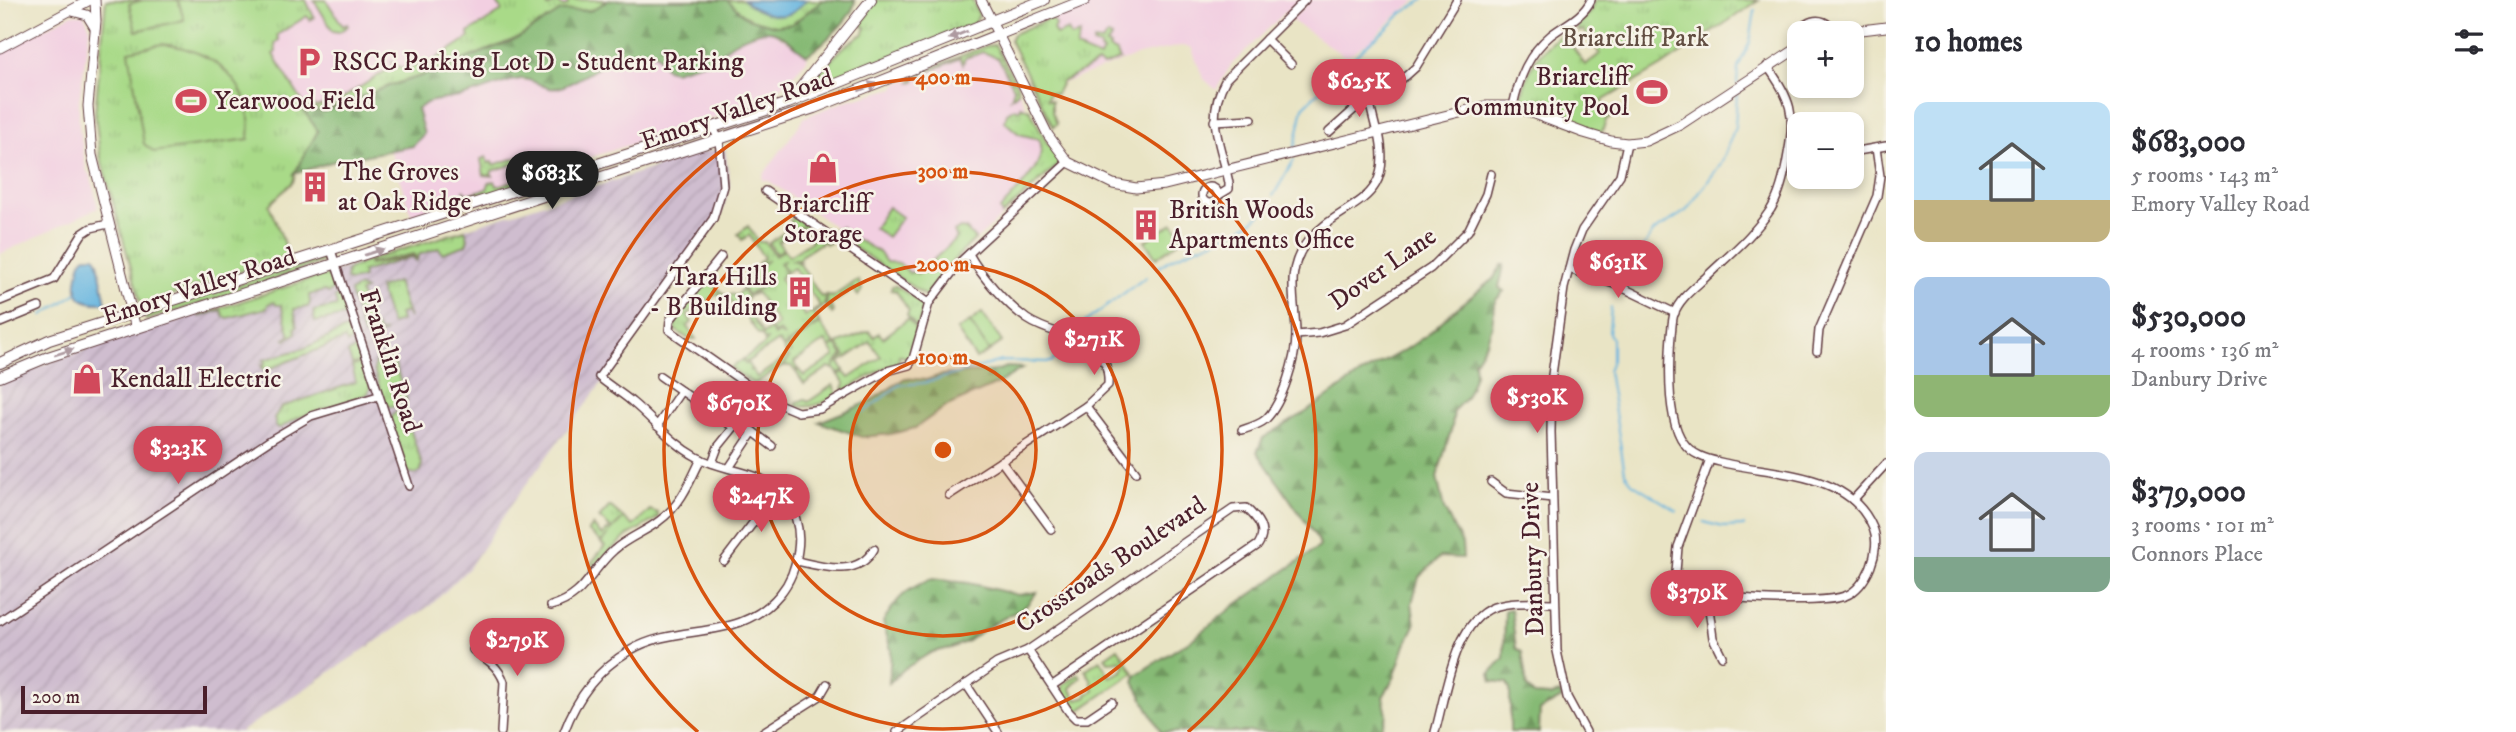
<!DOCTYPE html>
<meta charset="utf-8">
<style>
:root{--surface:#fff;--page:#f7f7f7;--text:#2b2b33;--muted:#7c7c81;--accent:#d1495b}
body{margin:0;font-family:"IM FELL DW Pica",serif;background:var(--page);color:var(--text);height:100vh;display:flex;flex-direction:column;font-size:26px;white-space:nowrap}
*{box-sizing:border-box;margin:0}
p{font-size:23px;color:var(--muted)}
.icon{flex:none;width:38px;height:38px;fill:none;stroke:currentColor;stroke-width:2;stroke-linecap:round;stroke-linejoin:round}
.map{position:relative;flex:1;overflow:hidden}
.details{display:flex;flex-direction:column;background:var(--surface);width:630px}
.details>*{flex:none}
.fabs{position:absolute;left:1787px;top:21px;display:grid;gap:14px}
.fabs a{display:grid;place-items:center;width:77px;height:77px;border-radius:14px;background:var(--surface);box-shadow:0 4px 10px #0003;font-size:35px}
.scale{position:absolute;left:21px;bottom:18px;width:186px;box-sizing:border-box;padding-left:7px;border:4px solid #4a1f2b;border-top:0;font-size:19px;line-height:24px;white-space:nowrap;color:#4a1f2b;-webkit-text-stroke:5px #f7f3e8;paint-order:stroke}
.price{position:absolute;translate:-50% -60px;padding:0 16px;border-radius:24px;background:var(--accent);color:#fff;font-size:23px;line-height:46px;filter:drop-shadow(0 2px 4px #0008)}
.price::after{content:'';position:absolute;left:50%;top:42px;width:21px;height:16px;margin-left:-10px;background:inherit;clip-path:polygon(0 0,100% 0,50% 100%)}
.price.on{background:#222;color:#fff}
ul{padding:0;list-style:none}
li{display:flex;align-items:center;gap:21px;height:175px;padding:0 28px}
li span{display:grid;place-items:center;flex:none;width:196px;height:140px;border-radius:14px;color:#555}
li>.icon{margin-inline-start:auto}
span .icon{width:84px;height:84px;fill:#fffc;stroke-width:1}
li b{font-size:30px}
h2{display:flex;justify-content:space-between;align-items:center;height:84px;padding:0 28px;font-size:30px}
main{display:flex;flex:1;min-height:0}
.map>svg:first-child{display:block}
</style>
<main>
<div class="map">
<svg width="1886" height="732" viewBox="0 0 1886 732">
<defs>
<pattern id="industrial-furrows" width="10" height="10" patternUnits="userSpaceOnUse" patternTransform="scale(1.75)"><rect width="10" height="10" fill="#cfbdcf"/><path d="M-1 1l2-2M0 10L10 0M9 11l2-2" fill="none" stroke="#b3a2b2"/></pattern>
<pattern id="grass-tufts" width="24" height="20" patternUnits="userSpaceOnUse" patternTransform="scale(1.75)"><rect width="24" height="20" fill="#a9da88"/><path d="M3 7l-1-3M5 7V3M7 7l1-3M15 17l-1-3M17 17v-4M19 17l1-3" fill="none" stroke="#93bb76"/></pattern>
<pattern id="forest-firs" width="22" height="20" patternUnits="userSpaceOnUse" patternTransform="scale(1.75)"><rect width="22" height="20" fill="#86ba74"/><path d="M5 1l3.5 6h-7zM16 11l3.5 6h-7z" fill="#70975f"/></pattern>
</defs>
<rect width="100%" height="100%" fill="#f7f3e8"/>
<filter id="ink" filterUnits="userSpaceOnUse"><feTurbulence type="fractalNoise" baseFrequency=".0143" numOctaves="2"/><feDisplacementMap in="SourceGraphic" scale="14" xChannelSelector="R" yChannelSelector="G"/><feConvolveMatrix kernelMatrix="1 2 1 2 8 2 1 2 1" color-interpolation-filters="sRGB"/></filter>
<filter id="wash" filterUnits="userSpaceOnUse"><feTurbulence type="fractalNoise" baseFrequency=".00686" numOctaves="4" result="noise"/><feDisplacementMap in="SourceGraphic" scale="28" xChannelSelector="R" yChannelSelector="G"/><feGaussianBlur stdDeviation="1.57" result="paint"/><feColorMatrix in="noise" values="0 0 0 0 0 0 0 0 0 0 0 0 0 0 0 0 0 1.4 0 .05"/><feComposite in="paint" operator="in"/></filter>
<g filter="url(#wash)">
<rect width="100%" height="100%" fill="#e9e4c5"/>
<!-- built -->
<g fill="#f2cfe1">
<path d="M236 0H608L333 154 300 105Z"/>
<path d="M1096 0H1298L1231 65 1216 90 1203 78 1191 47 1180 46 1139 55 1036 93 1009 38 1013 34Z"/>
<path d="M1311 0H1417L1396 16 1371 40 1346 57 1291 20Z"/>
<path d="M72 14 84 15 90 27 79 101V126L86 170 91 177 98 208 0 254V52Z"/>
<path d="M769 30 793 45 807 55V60L784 85 763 100 747 107 411 215 390 149H396L424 129 417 109 427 103 464 96 517 80 538 82 544 86 555 89 579 79 604 62 642 50 657 54 674 71 686 68 719 58 721 52 736 41Z"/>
<path d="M993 44 1015 82 1025 106 1030 110 1047 143 1059 159V164L952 262 929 296 874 263 832 232 835 227 769 181 762 180 763 175 805 117 848 100 895 88 900 82 912 79 916 73Z"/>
</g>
<!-- industrial -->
<path fill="url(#industrial-furrows)" d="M725 148 730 185 722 214 648 321 513 502 469 568 431 605 240 732H0V383L55 360 322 275 330 274 350 266 703 152Z"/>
<!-- grass -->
<g fill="url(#grass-tufts)" stroke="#7a7c5a" stroke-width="2">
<path d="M106 0H306L314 17 310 20 307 16 277 35 279 40 275 43 276 52 273 54 305 106 310 104 316 107 322 105 326 109 393 66 391 61C399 69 407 71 418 64L422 68 470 37 468 33 502 11 495 0H547L548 7 557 2 564 7 568 5 567 0H608L593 10 561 11 518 38 434 72 389 86 322 112 301 105 318 131 295 174 293 182 269 205 289 255 143 305 141 304 100 155 95 113Z"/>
<path d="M314 0H326L343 26 347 24 348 26 339 32 333 31Z"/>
<path d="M727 0H744C754 11 779 21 793 12 798 9 802 4 806 0H823C815 5 799 21 792 24 771 33 739 16 727 0Z"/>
<path d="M875 0H972L979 15 974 24 804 90 815 76 846 45 864 33 866 27 861 25Z"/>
<path d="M1595 0H1759L1662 66 1602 101 1612 117 1606 120 1602 132 1596 134 1520 103C1528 68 1535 52 1566 31L1572 35 1568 40 1585 65 1600 54 1583 30 1579 32 1576 27 1590 12Z"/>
<path d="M1051 18 1056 24 1053 29 1056 35 1068 30 1071 37 1080 34 1076 48 1100 58 1103 51 1100 50 1101 47 1093 44 1094 41 1102 42 1108 35 1112 37 1107 45 1110 46 1109 49 1116 52 1120 60 1103 66 1098 63 1062 82 1056 94 1049 93 1047 99 1052 101V112L1057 124 1053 127 1010 40 1013 34Z"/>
<path d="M995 45 1017 85 1018 92 1011 98 1014 88 998 58 983 52 965 58 963 64 960 58 915 78V82H911L918 73 986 46Z"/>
<path d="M1021 106 1030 110 1047 143 1059 159V164L1002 215 1000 210C1014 193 1051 161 1039 139L1019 134 1005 122 1007 113 1015 108 1020 110Z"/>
<path d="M526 155 528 161 523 163V166L520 167 514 164 492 171 491 173 493 176 484 175 481 159 486 157 488 163 492 162 493 165Z"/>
<path d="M570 161 576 166 470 201 464 194V191L467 194 487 189 489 183 495 181 497 186 519 179 521 173Z"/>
<path d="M888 207 902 217 887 237 874 228Z"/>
<path d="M795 217 814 229 807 233 802 226 778 242 783 249 776 254 769 243 793 226 790 221Z"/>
<path d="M748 226 759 242H765L775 256 784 250 789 256 812 241 808 234 816 230 830 243 826 244 824 241 801 256 799 260H790L800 262 797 264H800L821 297 826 295 824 306 815 313 814 311 820 306 794 268 787 272 781 263 786 259 780 263 785 273 780 278 805 316 812 312 820 322 783 347 778 341 747 362 751 369 749 371 752 370 757 377 788 356 783 348 787 345 791 354 788 345 820 324 835 344 830 348 825 341 794 362 798 369 795 371 791 366H784L790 357 784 365 754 384 730 368 742 360 746 365 743 359 764 345 767 340H764L763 336 758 334 743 312 737 311 728 296 731 294 736 296 742 289 748 298 742 303 763 334 770 329 774 336 779 332 784 337 780 331 774 334 771 330 778 324 757 293 748 296 762 286 748 295 743 288 748 282 747 276 768 260 759 265 758 263 764 258 749 235 742 240 738 234Z"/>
<path d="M841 227 851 236 879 252 886 262 899 263 910 273 914 271 918 274 957 238 954 232 960 228 966 229 975 239 952 262 931 293 926 296 830 231Z"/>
<path d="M465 230 468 238 466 245 442 253 439 248 418 255 417 261 414 254 370 263 369 260Z"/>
<path d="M413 256 415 261 411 257 363 272V278L351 281 346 280 347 270 368 261 369 265Z"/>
<path d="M323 258 325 260 321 262 253 287 146 320 145 314Z"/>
<path d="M711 274 709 280 727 297 723 299 718 293 687 315 692 322 687 327 696 339H689L675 330 673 321 708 275Z"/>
<path d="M323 275 336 278 338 286 329 293 324 291 309 295 310 303 308 307 294 309 297 327 295 328 296 333 286 340 285 339 290 336 281 305H276L274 302 268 304 267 308 228 318 224 317 221 310 199 317V315Z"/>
<path d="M858 280 862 290 858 296 853 289 830 305 834 312 832 314 826 305 828 295 832 297Z"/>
<path d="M397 282 409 318 406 312 399 314 401 321 391 324 379 288Z"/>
<path d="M892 286H896L922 303 923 310 917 328 907 315 909 311 896 291 891 290Z"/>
<path d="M359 287 365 290 360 292 372 328 376 327 379 333 386 332 372 337 363 335 350 292Z"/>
<path d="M339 294C345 298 348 309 346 316L315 322 313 311 337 306 335 298Z"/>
<path d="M908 319 917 331 910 359 899 355V364L886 367 846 390 843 389 845 384 839 375 844 372 849 378 881 357 870 342 839 363 844 370 838 374 834 368 836 363 845 355 837 344 869 331 874 337 879 333 883 338Z"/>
<path d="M970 322 989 351 976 359 957 330Z"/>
<path d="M352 326 356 338 347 344 345 339 264 371 261 365 264 366 265 362 263 360 305 348Z"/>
<path d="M836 345 843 355 836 362 833 369 829 367 804 384 796 372 799 370 804 376 835 356 830 348Z"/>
<path d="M357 348 360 349 371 384 368 394 298 418 280 428 276 427 274 418 281 407 356 382 352 366 362 363 352 364 348 353Z"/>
<path d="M383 357H389L393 359 407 401 392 407 385 405 374 370 375 362Z"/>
<path d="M833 385 837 394C825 404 812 408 796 406L797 402 805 399 808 402Z"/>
<path d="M396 412 405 414 422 464 421 471 416 474 407 472 390 418Z"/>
<path d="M609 507H611L633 526 650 510 658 513V518L627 536 592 567 591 563 605 546 601 543 609 534 601 542 588 531 593 525 602 536 607 530 610 532 623 519 611 530 609 528 610 527 599 518Z"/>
<path d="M1118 648 1134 673 1077 712 1063 692V685L1079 674 1081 677 1070 688 1077 700 1087 697V694L1094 691 1091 679 1085 670 1100 660 1110 677 1123 671 1122 669 1125 667 1121 661 1108 662 1105 657Z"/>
</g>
<!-- forest -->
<g fill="url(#forest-firs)" stroke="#686c50" stroke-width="2">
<path d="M608 0H727L747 18 775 26 792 24 823 0H855C855 16 821 46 807 55 797 48 785 36 774 32 760 27 724 44 719 58L674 71 666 69 657 54C628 37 584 83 557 88 545 91 534 78 521 79 502 81 482 92 464 96 452 99 437 99 426 103 425 104 418 109 417 109L424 134 413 146 331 162 294 174 318 131 300 105 323 112 389 86 434 72 518 38 561 11 593 10Z"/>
<path d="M1502 265H1504L1499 288 1504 291 1495 301 1492 325 1487 341 1474 362 1475 374 1471 386 1465 399 1454 410 1452 427 1437 477 1444 509 1462 544 1463 558 1440 557 1419 577 1412 603 1415 625 1405 645 1394 678 1383 697 1387 715 1379 732H1161L1134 682 1136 675 1194 638 1234 606 1319 547 1318 540 1257 452 1263 438 1306 412 1361 374 1405 350 1427 335 1452 312 1493 279Z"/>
<path d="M1007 367 1023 368 997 384 945 407 915 428 891 434 862 437 819 422 869 402 905 378 926 380 941 375 995 371Z"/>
<path d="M931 579 969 583 1018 595 1037 592 1026 606 984 629 968 641 951 648 932 652 904 669 889 683 891 650 883 622C897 598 905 590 931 579Z"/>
<path d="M1511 609 1516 648 1522 652 1527 687 1534 695 1550 696 1560 693 1562 698 1540 710 1539 732H1510V690L1507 683 1492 681 1490 673 1504 658 1505 610Z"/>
</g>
<!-- pitch -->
<g fill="#a9da88" stroke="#7a7c5a" stroke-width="2">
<path d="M143 0H178L184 20 136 31 129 4Z"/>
<path d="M162 44C213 50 255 82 249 139L154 152 144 144 129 51Z"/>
<path d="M1173 223 1184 238 1156 258 1145 241Z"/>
<path d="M982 313 1002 342 989 351 970 322Z"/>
</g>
<!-- water -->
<g fill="#64b4df" stroke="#576a85" stroke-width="2">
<path d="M744 0H806C802 4 798 9 793 12 779 21 754 11 744 0Z"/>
<path d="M87 256H95L98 262 106 303C83 304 73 299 78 275 80 266 79 261 87 256Z"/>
</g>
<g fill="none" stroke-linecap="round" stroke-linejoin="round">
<!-- stream -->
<g stroke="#64b4df" stroke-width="2">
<path d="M1737 84 1738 67 1750 42 1755 10"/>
<path d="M1295 147 1303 107 1370 42 1387 29 1402 13 1424 0"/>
<path d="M1273 196 1294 160"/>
<path d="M1158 268C1185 244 1252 238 1269 202"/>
<path d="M1615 275 1645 245 1653 232 1686 211 1722 162 1735 127 1737 93"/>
<path d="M1611 307 1609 333 1612 339V360L1608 371 1625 473 1632 483 1677 511"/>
<path d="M43 315 77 293"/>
<path d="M1082 333 1085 322 1146 277"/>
<path d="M864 412 899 385 924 383 1001 361 1051 362 1071 346"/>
<path d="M1704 522 1723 527 1744 526"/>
</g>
</g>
</g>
<g filter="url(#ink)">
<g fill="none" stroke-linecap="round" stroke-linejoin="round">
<!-- minor casing -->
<g stroke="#623d42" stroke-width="10">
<g id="minor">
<path d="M1801 33 1806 24C1820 16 1828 23 1837 33"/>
<path d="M1266 39 1291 64"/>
<path d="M1368 97 1377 133"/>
<path d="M1513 106C1519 78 1528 54 1551 35 1565 24 1583 17 1591 0"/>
<path d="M1214 121 1252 119"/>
<path d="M1329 132 1368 97 1406 76 1416 67 1457 0"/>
<path d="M1852 152 1886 146"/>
<circle cx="1210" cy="195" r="8"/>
<path d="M765 191 929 303"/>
<path d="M1219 195 1229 189V183C1221 143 1204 119 1226 79L1305 0"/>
<path d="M331 250 409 486"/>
<path d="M721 257 670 320 669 330 769 400 798 412 820 409 887 371 909 365 913 359 929 303 961 261 1068 162"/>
<path d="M1569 269 1617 285 1675 313"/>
<path d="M0 301 54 279 82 234 91 228 108 224"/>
<path d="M0 323 39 307"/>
<path d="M1296 335 1319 333 1345 325 1431 268 1468 231 1486 194 1491 174"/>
<path d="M1817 351 1819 330 1877 196 1880 176 1876 148"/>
<path d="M660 376 733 427"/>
<path d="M1086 406 1136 472"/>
<path d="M657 426 681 391"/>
<path d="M1242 430C1251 427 1259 425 1266 419 1283 402 1296 358 1296 335 1296 301 1284 271 1307 242 1344 198 1395 207 1379 133"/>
<path d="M1710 460 1678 547 1676 572 1683 586C1706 600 1820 605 1845 596 1867 588 1882 549 1873 528 1849 470 1771 475 1720 462 1707 459 1692 455 1684 443 1666 420 1669 363 1671 335 1672 328 1672 320 1674 314 1679 299 1694 288 1705 278 1728 256 1753 236 1771 209 1781 193 1785 173 1788 154 1796 115 1791 98 1767 66"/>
<path d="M1001 461 1051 529"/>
<path d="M712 463 718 447 739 421 772 446"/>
<path d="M729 468 753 432"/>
<path d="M1491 482 1506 493 1552 498"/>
<path d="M949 495 1086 406 1108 385C1111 333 1059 341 1027 319 1006 304 981 276 969 254"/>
<path d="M1853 500 1886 464"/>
<path d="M724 561 778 490"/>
<path d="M797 561C823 567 858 578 874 549"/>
<path d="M1707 594 1713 638 1722 656"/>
<path d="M551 606C586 596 589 572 614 550 627 538 645 532 659 521 680 506 690 482 701 459"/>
<path d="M0 621 272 439 311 416 378 396"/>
<path d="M473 650C487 659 499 667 504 682L501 732"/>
<path d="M1028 650 1069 712 1076 719H1087L1112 702"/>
<path d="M966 684 998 732"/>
<path d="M564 732C577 697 597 670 629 651 679 621 739 644 780 594 790 582 796 566 798 550 801 529 795 507 780 492 757 469 724 472 697 457 671 443 655 421 632 402 622 393 609 386 599 377L713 219 723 186 719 139 713 128"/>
<path d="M763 732 820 696 827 684"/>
<path d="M897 732 997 663 1028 650 1233 509 1246 508C1257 518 1268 530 1258 545L1053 685"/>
<path d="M1435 732C1446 694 1454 622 1494 607 1513 601 1535 603 1555 603"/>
<path d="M1586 732 1567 697 1557 651 1551 432 1552 375 1564 288 1574 250 1582 230 1620 175 1627 143"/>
</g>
</g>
<!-- tertiary casing -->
<g stroke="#623d42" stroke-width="11">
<g id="tertiary">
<path d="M95 0 96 21 88 106 92 155 136 329"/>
<path d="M981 0 1048 135 1068 162 1113 184 1136 188 1165 185 1484 106H1513L1584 133 1611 141 1627 143 1646 141 1680 125 1799 47"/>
<path d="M72 11 87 15 95 28"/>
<path d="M1837 33 1886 27"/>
<path d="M0 48 90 0"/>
</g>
</g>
<!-- secondary casing -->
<g stroke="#623d42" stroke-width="12">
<g id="secondary">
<path d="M790 101 871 0"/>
<path d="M0 363 49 340 788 103 1044 0"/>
<path d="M0 377 48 357 814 108 1085 0"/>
</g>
</g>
<!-- minor -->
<use href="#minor" stroke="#fff" stroke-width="7"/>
<!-- tertiary -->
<use href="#tertiary" stroke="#fff" stroke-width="9"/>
<!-- secondary -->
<use href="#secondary" stroke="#fff" stroke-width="10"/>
</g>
<!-- one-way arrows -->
<defs><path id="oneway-solid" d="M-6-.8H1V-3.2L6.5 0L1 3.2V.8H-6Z" transform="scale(1.75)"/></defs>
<g fill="#ae9aa0">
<use href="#oneway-solid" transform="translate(958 35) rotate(158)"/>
<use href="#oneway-solid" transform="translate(868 87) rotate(-22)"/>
<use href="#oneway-solid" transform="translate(374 252) rotate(-18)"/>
<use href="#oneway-solid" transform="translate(64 352) rotate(-18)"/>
</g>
</g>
<!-- distance rings -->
<circle cx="943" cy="450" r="93" fill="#d8530f" fill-opacity=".12"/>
<g fill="none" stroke="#d8530f" stroke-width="3.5">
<circle cx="943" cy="450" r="93"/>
<circle cx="943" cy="450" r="186"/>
<circle cx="943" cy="450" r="279"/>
<path d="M698 732A373 373 0 1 1 1188 732"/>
</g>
<!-- icons -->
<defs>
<g id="parking-bare" transform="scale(2.415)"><path d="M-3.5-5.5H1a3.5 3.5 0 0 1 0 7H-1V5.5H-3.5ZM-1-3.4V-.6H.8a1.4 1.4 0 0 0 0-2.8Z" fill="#d1495b" stroke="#f7f3e8" stroke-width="2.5" paint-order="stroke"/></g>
<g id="stadium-bare" transform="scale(2.415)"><path d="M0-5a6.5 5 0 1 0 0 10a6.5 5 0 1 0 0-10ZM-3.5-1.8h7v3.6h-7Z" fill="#d1495b" stroke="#f7f3e8" stroke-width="2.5" paint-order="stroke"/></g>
<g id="shop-bare" transform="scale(2.415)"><path d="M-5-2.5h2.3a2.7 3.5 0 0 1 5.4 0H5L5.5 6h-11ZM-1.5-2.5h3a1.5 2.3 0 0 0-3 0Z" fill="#d1495b" stroke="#f7f3e8" stroke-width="2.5" paint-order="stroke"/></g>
<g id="building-bare" transform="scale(2.415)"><path d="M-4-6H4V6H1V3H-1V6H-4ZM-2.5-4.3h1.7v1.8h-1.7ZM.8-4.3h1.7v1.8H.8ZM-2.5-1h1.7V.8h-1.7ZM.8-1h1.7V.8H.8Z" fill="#d1495b" stroke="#f7f3e8" stroke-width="2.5" paint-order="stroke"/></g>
</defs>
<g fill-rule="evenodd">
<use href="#parking-bare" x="309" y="62"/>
<use href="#stadium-bare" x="1652" y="92"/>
<use href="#stadium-bare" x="191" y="101"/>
<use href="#shop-bare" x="823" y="168"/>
<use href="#building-bare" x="315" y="187"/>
<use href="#building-bare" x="1146" y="225"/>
<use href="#building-bare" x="800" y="292"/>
<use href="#shop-bare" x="87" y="379"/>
</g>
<g text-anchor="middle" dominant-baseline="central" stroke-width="5" stroke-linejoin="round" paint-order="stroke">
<!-- park labels -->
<g font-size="26" fill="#624e42" stroke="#f7f3e8">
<text x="1635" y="38">Briarcliff Park</text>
</g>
<!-- poi labels -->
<g font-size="26" fill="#4a1f2b" stroke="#f7f3e8" text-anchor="start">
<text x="332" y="62">RSCC Parking Lot D - Student Parking</text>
<text x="1629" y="77" text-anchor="end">Briarcliff<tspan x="1629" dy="30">Community Pool</tspan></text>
<text x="214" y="101">Yearwood Field</text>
<text x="338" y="172">The Groves<tspan x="338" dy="30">at Oak Ridge</tspan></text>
<text x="823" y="204" text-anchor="middle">Briarcliff<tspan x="823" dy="30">Storage</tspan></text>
<text x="1169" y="210">British Woods<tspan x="1169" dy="30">Apartments Office</tspan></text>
<text x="777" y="277" text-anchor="end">Tara Hills<tspan x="777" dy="30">- B Building</tspan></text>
<text x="110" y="379">Kendall Electric</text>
</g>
<!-- street labels -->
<g font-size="26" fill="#4a1f2b" stroke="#f7f3e8">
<text transform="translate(737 110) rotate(-19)">Emory Valley Road</text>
<text transform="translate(1383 269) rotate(-35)">Dover Lane</text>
<text transform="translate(199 287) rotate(-18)">Emory Valley Road</text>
<text transform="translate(390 361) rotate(72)">Franklin Road</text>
<text transform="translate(1533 559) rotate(-92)">Danbury Drive</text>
<text transform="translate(1111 565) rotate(-34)">Crossroads Boulevard</text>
</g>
</g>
<circle cx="943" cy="450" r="10" fill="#d8530f" stroke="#f7f3e8" stroke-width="3.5"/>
<g font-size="21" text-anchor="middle" font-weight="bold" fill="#d8530f" stroke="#f7f3e8" stroke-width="5" stroke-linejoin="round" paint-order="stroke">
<text x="943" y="84">400 m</text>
<text x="943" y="178">300 m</text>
<text x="943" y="271">200 m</text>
<text x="943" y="364">100 m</text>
</g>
</svg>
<div class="fabs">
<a>+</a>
<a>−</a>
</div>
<div class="scale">200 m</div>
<b class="price" style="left:1359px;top:119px">$625K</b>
<b class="price on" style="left:552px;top:211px">$683K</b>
<b class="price" style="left:1618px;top:300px">$631K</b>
<b class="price" style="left:1094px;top:377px">$271K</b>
<b class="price" style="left:1537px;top:435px">$530K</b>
<b class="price" style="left:739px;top:441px">$670K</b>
<b class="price" style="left:178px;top:486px">$323K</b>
<b class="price" style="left:761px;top:534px">$247K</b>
<b class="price" style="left:1697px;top:630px">$379K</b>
<b class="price" style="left:517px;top:678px">$279K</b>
</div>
<section class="details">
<h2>10 homes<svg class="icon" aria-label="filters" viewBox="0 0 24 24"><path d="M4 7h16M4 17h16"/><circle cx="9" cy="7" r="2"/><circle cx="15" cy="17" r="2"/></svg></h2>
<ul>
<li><span style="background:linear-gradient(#bfe0f5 70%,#c2b280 0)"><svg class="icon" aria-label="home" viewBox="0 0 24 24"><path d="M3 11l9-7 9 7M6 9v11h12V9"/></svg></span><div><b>$683,000</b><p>5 rooms · 143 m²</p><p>Emory Valley Road</p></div></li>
<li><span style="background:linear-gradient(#a9c7e8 70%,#8fb573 0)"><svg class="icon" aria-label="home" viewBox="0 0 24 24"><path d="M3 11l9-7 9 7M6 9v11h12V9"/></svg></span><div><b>$530,000</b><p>4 rooms · 136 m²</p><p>Danbury Drive</p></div></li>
<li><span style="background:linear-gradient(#c9d6e8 75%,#7fa58c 0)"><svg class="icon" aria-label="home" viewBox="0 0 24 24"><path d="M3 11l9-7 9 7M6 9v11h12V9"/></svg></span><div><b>$379,000</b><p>3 rooms · 101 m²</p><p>Connors Place</p></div></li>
</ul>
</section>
</main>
